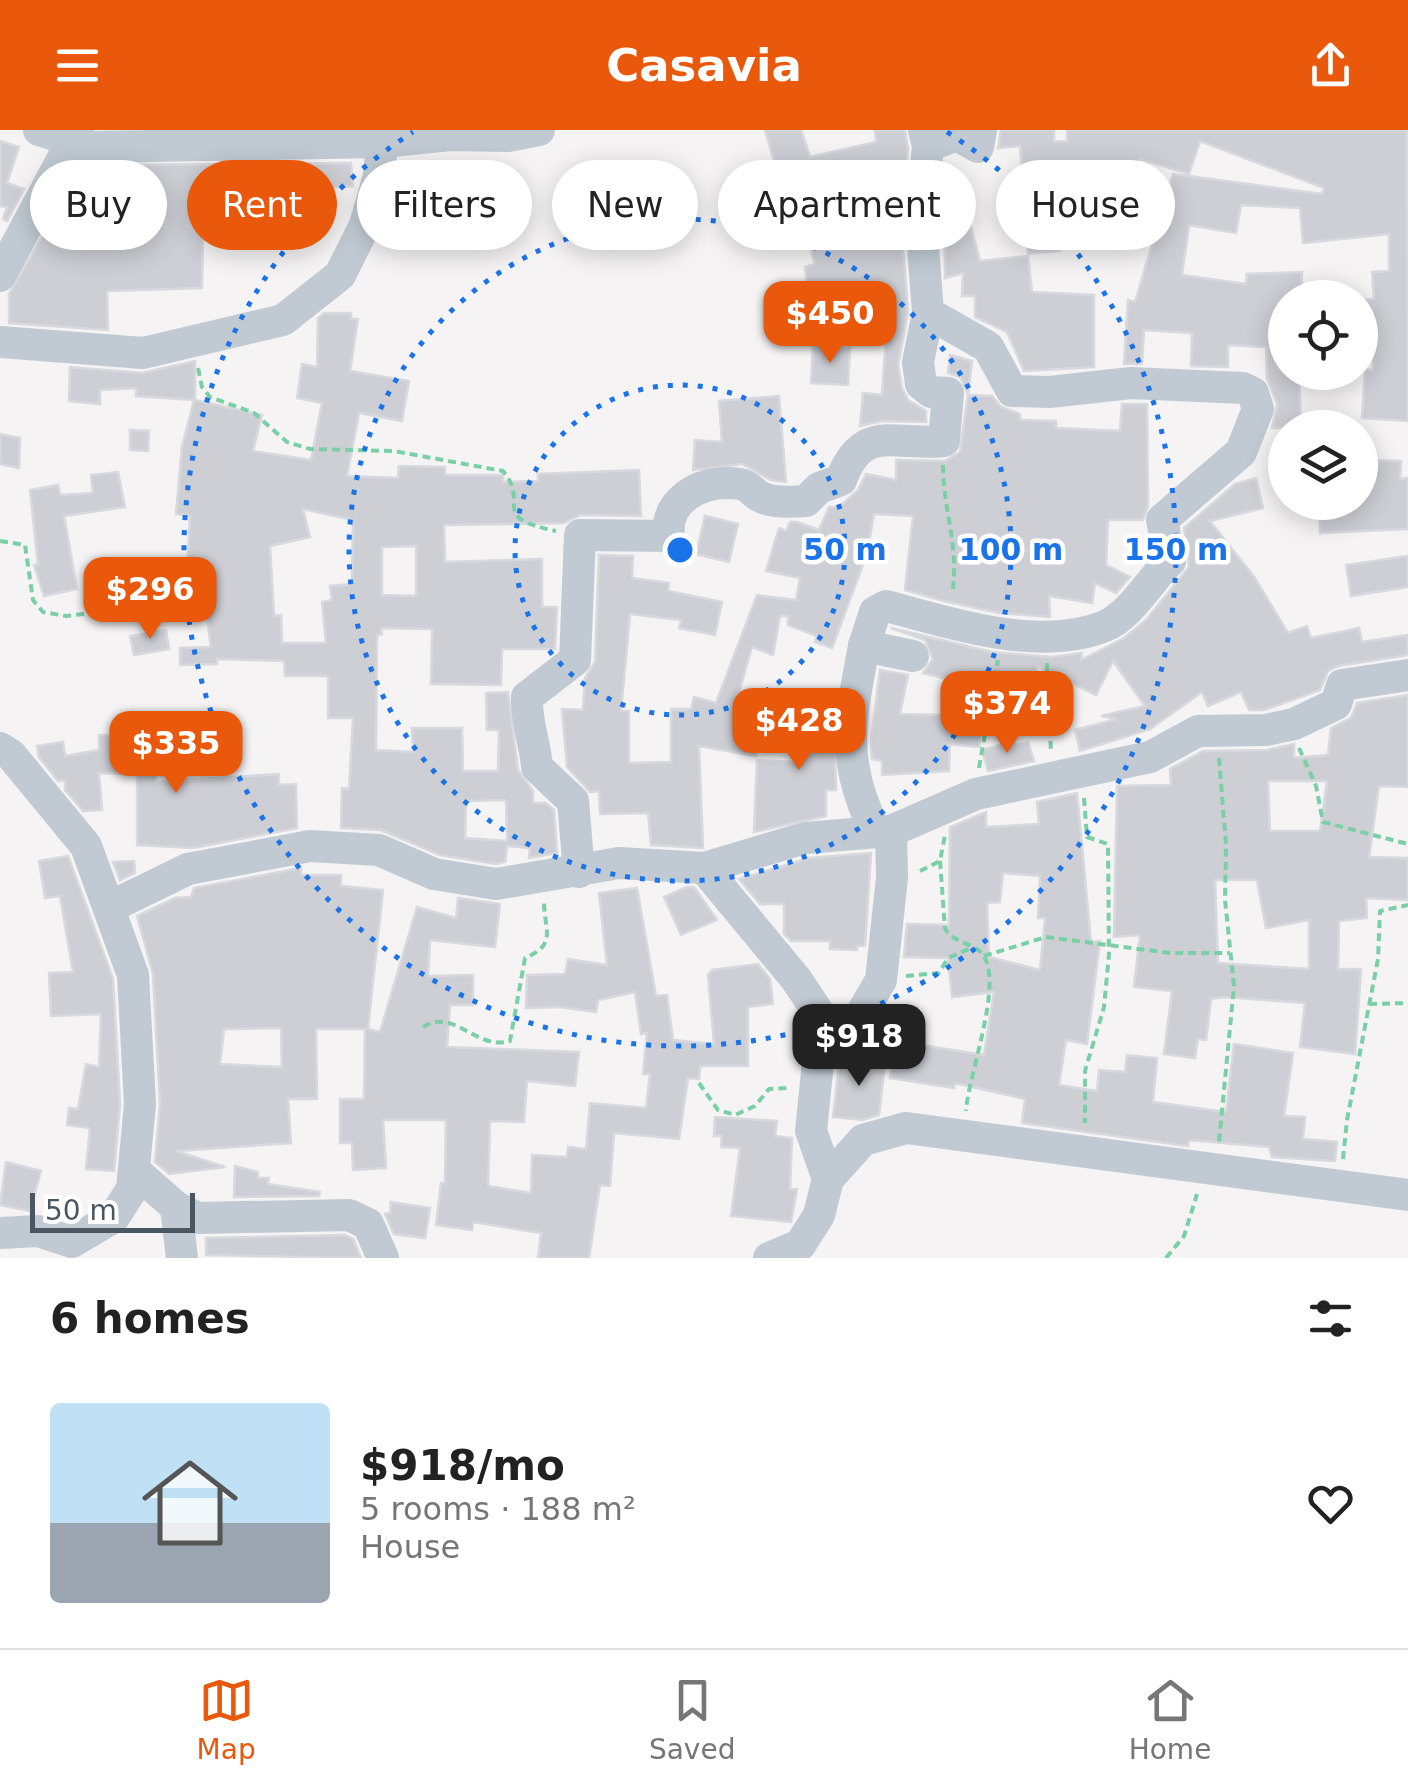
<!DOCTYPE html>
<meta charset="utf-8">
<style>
:root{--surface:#fff;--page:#f6f6f6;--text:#222;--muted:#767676;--line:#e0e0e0;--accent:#ea580c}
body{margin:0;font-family:"DejaVu Sans",sans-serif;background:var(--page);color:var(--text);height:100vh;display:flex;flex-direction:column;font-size:38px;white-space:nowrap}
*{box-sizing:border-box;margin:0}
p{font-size:32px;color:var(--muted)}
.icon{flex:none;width:55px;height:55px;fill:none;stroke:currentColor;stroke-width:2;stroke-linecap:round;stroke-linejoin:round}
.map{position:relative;height:1128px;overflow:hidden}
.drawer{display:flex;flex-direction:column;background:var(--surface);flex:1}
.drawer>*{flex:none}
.banner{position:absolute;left:30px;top:30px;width:1350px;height:90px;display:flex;gap:20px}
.tools{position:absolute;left:1268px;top:150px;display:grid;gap:20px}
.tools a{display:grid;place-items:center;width:110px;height:110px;border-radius:50%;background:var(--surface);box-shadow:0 5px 25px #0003;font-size:50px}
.scale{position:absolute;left:30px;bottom:25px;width:165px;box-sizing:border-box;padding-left:10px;border:5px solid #4a5661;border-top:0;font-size:28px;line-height:35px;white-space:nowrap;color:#4a5661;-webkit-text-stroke:8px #fff;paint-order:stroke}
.price{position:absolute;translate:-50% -85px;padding:0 22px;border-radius:20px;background:var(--accent);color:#fff;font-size:32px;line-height:65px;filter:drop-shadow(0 2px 5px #0008)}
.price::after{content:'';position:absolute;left:50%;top:60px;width:30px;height:22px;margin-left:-15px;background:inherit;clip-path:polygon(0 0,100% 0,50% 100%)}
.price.on{background:#222;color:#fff}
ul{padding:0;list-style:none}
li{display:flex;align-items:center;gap:30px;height:250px;padding:0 50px}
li+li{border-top:2px solid var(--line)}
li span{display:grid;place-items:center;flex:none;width:280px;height:200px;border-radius:10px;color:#555}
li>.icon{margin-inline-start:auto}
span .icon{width:120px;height:120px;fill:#fffc;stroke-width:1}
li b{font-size:42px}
h2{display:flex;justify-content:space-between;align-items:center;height:120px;padding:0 50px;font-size:42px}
.pill{padding:0 35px;border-radius:45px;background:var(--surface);box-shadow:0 5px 25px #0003;font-size:35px;line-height:90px}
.pill.on{background:var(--accent);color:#fff}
header{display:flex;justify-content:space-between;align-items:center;height:130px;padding:0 50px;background:var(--accent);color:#fff;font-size:45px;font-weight:700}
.tab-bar{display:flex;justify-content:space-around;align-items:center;height:140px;border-top:2px solid var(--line);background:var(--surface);font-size:28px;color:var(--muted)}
.tab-bar a{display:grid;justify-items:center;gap:5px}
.tab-bar .on{color:var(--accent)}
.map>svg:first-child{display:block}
</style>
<header><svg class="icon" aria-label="menu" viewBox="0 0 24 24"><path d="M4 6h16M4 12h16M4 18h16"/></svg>Casavia<svg class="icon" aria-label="share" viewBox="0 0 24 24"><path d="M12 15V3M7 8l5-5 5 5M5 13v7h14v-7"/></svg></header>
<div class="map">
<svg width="1408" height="1128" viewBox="0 0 1408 1128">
<rect width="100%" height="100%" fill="#f5f3f3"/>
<!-- building -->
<g fill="#cdcfd5" stroke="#d7d9de" stroke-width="2.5" fill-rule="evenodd">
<path d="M765 0H801L810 27 876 12 875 0H905L908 18 901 92 908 182 898 235 902 258 908 270 926 281V292L882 291 860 296 863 263 882 265 889 160 810 176 805 137 815 134 806 103 796 105ZM856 54 863 90 827 99 819 63Z"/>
<path d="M1001 0H1054V12L1067 11V0H1407L1408 291 1362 288 1365 240H1373V195L1360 196V170L1374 169 1372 142 1389 141V104L1303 113 1300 78 1241 75 1236 103 1189 95 1182 145 1246 154 1247 144 1302 142 1301 168H1285V242H1299L1301 298H1272L1277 274 1267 249 1266 217 1228 215V237L1191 236 1192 203 1144 200 1142 234H1124L1128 170 1135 172 1173 44 1322 64 1324 58 1200 11 1189 44 1140 29 1135 62 1096 55 1099 93 1058 96 1060 121 1028 124 1025 89 1013 91 1010 57 1023 56 1020 16 998 18Z"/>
<path d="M0 11 19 17 7 53 24 59 7 91 3 89 7 77 0 76Z"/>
<path d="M351 33 353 56 267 62V106L203 107 202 158 107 161 108 200 9 193V164L64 68 82 74V35Z"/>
<path d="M944 59H963V99L971 97 980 131 1028 126 1032 162 1094 165V237L1024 241 1007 202 975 187V166H962L963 143 945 148Z"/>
<path d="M324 183H351V189H358L350 241 409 251 402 291 359 283 347 346 398 348 399 336 445 337V345H503V352L538 351V344L639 340 641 386 580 385 564 393 444 395 445 432 542 429V477H557L555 519H502L501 555 431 554 432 499 381 498 382 504 377 505 376 620 413 622 412 598H462L463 641H498L499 600H487L486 563 508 562 518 640 533 661V673H546L554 680 557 723 529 728 530 718 507 716 505 732 496 734 440 725 381 700 341 698 342 658 349 659 353 588H328V546H285L284 531 217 529V534L180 535V518L211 517 205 474 157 484 150 450 187 443 190 386 176 384 182 317 194 270 136 266V258L100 260V274L69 271 70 237 142 243 195 231V270L262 285 253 321 311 330 322 273 297 268 302 234 317 237 318 188ZM303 379 353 390 352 454 330 456 332 470 322 472 326 513H282L281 485 274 486 270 416 310 407ZM416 416V466L382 465V417ZM506 670 507 711 465 708 466 671Z"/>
<path d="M813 216 850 218 848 255 811 253Z"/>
<path d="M950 225 972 231 968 265 992 266 1001 277 1020 284V290L1056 291V298L1120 301 1122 274H1147L1148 376 1143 390H1108L1106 435 1130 447 1116 463 1095 453 1092 473 1049 466 1050 487 999 483 944 471 905 460 913 386 874 384 867 424 832 518 815 512 817 506 788 495V486H780L773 525 752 517 734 580 763 584 756 626 699 616 703 718 651 715 648 683 600 684 599 661 590 662 567 637 562 579 583 580 585 548 595 532 599 425 633 426 632 448 669 453 668 461 722 472 715 505 679 498 681 490 630 484 621 581H629V633L671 632V579H691L694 567 716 573 757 465 796 470 800 448 766 441 779 398 786 401 790 392H797L819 400 829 377H839L858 360 866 344 896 350V330L945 331 960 322 968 264 960 247 948 243Z"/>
<path d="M779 266 786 352 771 350 742 334 693 340 695 310 722 312 719 271Z"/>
<path d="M130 300 149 301 148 321 130 320Z"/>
<path d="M0 304 20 308 19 338 0 334Z"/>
<path d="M1365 330 1401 331 1400 349 1408 348V399L1320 403 1319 372H1360Z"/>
<path d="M118 342 125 377 64 386 77 459 44 466 34 435 38 434 30 360 58 355 60 365 93 363 91 345Z"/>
<path d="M1256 348 1263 378 1210 391 1255 448 1288 503 1307 496 1311 508 1359 498 1362 512 1408 505V525L1338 536 1328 541 1320 560 1264 580H1249L1241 562 1208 576 1202 562 1150 599 1080 621 1075 600 1117 589 1101 586 1145 576 1113 531 1096 565 1037 536 1030 575 985 567 979 617 950 614 949 641 882 645V631L872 629 871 610 880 540 908 545 900 584 944 585 951 550 923 543 933 529 925 510 891 498 992 522 1052 527 1082 523 1081 530 1124 508 1146 490 1189 437 1184 398 1235 354Z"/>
<path d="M705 386 738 394 729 432 696 424Z"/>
<path d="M1408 426V457L1351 466 1346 435Z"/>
<path d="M166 500 169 519 134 525 130 506Z"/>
<path d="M1408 565V657L1379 656 1369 727 1408 728V770L1366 768 1367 788 1339 791 1338 839H1361L1355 924 1300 917 1305 873 1225 867 1211 869 1206 910 1198 909 1195 928 1164 924 1172 861 1134 857 1140 805 1114 807 1117 656 1171 655 1170 639 1203 621 1267 620 1294 614V628L1328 625 1331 598 1351 588 1357 573ZM1268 651H1327L1320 701H1270ZM1215 750H1257L1266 798 1309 790V839L1218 833Z"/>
<path d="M834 575 836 660H826V686L754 702 757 630 795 632 793 578Z"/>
<path d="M99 605 157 607 156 652 279 644V655L296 654 297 698 193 718 137 715V644L99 643 102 680 83 681 65 660V650L58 651 39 627 37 616 63 612 65 626 99 620Z"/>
<path d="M1014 611 1015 615 1028 612 1034 631 988 641 982 620Z"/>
<path d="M1077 663 1091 812 1100 811 1087 914 1066 910 1059 955 1097 961 1099 940 1125 942 1127 925 1157 928 1153 972 1226 982 1234 914 1293 923 1284 986 1305 987 1303 1009 1337 1012 1335 1031 1272 1027 1269 1017 1189 1010 1188 1016 1022 993 1025 969 955 953 954 958 890 948 896 911 984 925 994 862 952 867 948 828 904 827 907 794 949 795 950 697 986 682V697L1039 694 1037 672ZM1003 743 1040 746 1038 788H1045L1040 840 989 827 987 773 1000 772Z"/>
<path d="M871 723 865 816H857V820L830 819V811H791L784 804V774H760L739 749 809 728Z"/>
<path d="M68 726 113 849 120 974 114 1041 86 1039 90 998 67 995 69 978 78 979 86 934 99 937 101 884 51 886 49 843 73 842 60 766 45 768 39 731Z"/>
<path d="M134 731 135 743 120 750 113 732Z"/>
<path d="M301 738V745H341V756L383 760 368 899 380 902 417 777 456 788 458 768 500 774 495 817 430 810 428 846 473 845V875H450L447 917 579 922 575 956 527 951 524 992 490 991 488 1056 531 1063 532 1025 567 1027 568 1017 586 1019 590 973 646 978 650 944H643L647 903 641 904 635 862 598 870 596 882 559 877 526 878 527 845 565 844 568 829 607 835 599 763 637 758 656 866 667 865 673 910 714 914 708 845 712 840 758 834 770 849 773 874 748 877V936H700L699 949 688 948 679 1009 614 1003 610 1056 600 1055 589 1128H538L541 1103 473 1092 472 1100 436 1095 441 1053H445L446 990H383L386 1038 353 1040 352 1013H340V969H364L365 899H316L317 969H288L291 1013 176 1021 225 1037 169 1044 155 1032 160 973 153 844 137 786 175 768 191 767 194 758ZM281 898 282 937 220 934 224 899Z"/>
<path d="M687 757H694L717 790 681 805 664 767Z"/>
<path d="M840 928 885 933 879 985 862 990 833 987Z"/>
<path d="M715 987 777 991 775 1006 792 1008 790 1059H797L791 1092 731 1086 740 1018 721 1017 722 1006H714Z"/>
<path d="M6 1032 41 1041 30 1081 0 1075Z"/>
<path d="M235 1036 258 1042V1048H269L268 1054 320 1062 319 1066 234 1067Z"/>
<path d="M391 1072 430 1078 425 1108 394 1104 385 1084 390 1083Z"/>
<path d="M345 1105 353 1109 361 1128 206 1125V1108Z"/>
</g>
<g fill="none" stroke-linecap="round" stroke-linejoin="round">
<!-- path -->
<g stroke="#7ad0a6" stroke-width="4" stroke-dasharray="8 5" stroke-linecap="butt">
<path d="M198 238 202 257 210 267 254 283 287 312 310 319 394 321 503 341C531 374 487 387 556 401"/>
<path d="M943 335C943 380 960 418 952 464"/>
<path d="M0 411 25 415 33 470 43 482 66 486 118 480 156 493"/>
<path d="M1047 533 1051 623"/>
<path d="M1299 618 1316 656 1323 692 1408 714"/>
<path d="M1219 628 1226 715 1225 770 1234 856 1219 1012"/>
<path d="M979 638 998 530"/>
<path d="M1084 668 1087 707 1108 714 1109 824 1104 877 1085 941V993"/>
<path d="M940 731 945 799C955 814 975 813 983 825 1004 853 968 946 966 981"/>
<path d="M920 741 940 731 945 705"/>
<path d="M984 826 1046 807 1170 823H1230"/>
<path d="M906 846 939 843 948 828 969 819"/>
<path d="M1369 874 1408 873"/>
<path d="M423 897C454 877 476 921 510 911L525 828C558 814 544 801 544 771"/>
<path d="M699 953 718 980 735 985 755 976 769 959 787 958"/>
<path d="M1343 1029 1347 990 1378 829 1380 781 1408 775"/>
<path d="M1166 1128 1184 1106 1197 1064"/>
</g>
<!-- minor -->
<g stroke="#c1cad2" stroke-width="32">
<path d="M39 0 93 17 382 12 451 5 508 6 539 0"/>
<path d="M928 16 956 5 978 17 981 0"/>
<path d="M0 146 78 0"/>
<path d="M0 212 143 223 283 190 340 145 365 95 379 46 382 12"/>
<path d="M864 516C850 592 840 629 875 701"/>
<path d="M913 526 864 516 875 482 886 476C952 493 1039 523 1105 496 1131 485 1150 450 1170 431L1162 390 1241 322 1258 279 1253 263 1243 258 1131 253 1049 262 1012 261 988 217 928 183"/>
<path d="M0 618 11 625 86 716 133 845 140 974 132 1059 114 1087 72 1112 38 1101 0 1103"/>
<path d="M704 738 796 849 832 903"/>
<path d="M579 742 573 671 537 637C535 611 526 594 527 567L575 530 580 405 669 406C664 367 707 348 740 354 750 356 751 361 759 366 770 373 794 372 806 371L819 358 841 350C863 291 896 317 944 311L948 263 931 262 921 254 918 232 928 183 921 90 928 16 924 0"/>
<path d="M110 777 188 739 310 716 379 720 434 744 496 754 619 733 704 738 805 708 891 701 976 664 1150 627 1198 601 1266 600 1294 594 1336 574 1342 555 1408 545"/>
<path d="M135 1041 176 1077 182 1128"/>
<path d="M828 1049 863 1010 906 998 1408 1065"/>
<path d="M176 1077 198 1088 349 1085 368 1094 383 1128"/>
<path d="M769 1128 800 1115 819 1085 828 1049 811 1001 819 922 832 903 860 886 881 850 892 748 891 701"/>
</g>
</g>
<!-- distance rings -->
<g fill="none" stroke="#1a73e8" stroke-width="5" stroke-dasharray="5 10">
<circle cx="680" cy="420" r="165"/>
<circle cx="680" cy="420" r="331"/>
<path d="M947 2A496 496 0 1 1 413 2"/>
</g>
<circle cx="680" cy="420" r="15" fill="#1a73e8" stroke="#fff" stroke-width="5"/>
<g font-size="30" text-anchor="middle" font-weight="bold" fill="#1a73e8" stroke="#fff" stroke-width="9" stroke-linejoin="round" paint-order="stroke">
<text x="845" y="430">50 m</text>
<text x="1011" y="430">100 m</text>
<text x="1176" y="430">150 m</text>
</g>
</svg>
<div class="tools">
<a><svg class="icon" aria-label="locate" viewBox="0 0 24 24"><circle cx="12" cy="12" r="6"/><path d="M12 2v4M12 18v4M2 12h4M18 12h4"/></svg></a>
<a><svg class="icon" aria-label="layers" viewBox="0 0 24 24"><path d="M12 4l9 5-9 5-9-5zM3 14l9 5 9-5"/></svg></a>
</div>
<div class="scale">50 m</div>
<b class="price" style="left:830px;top:236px">$450</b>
<b class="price" style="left:150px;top:512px">$296</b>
<b class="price" style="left:1007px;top:626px">$374</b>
<b class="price" style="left:799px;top:643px">$428</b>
<b class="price" style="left:176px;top:666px">$335</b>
<b class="price on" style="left:859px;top:959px">$918</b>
<div class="banner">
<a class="pill">Buy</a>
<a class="pill on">Rent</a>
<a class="pill">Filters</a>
<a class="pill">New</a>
<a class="pill">Apartment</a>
<a class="pill">House</a>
</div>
</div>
<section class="drawer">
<h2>6 homes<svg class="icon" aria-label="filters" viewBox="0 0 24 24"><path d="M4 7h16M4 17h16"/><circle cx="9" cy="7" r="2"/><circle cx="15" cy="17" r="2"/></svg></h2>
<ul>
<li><span style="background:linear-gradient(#bfe0f5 60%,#9aa5b1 0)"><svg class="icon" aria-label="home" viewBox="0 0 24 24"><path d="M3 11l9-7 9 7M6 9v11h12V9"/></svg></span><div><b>$918/mo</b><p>5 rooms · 188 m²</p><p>House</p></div><svg class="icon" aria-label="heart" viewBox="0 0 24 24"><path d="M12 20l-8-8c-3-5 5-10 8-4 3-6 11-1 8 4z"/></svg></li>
</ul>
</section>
<nav class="tab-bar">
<a class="on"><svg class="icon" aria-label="map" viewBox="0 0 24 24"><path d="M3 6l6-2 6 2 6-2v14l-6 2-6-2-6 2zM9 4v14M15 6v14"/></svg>Map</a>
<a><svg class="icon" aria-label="saved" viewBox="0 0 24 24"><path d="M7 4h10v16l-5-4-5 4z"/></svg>Saved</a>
<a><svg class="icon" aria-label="home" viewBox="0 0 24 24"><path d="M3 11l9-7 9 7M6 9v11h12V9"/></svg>Home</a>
</nav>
